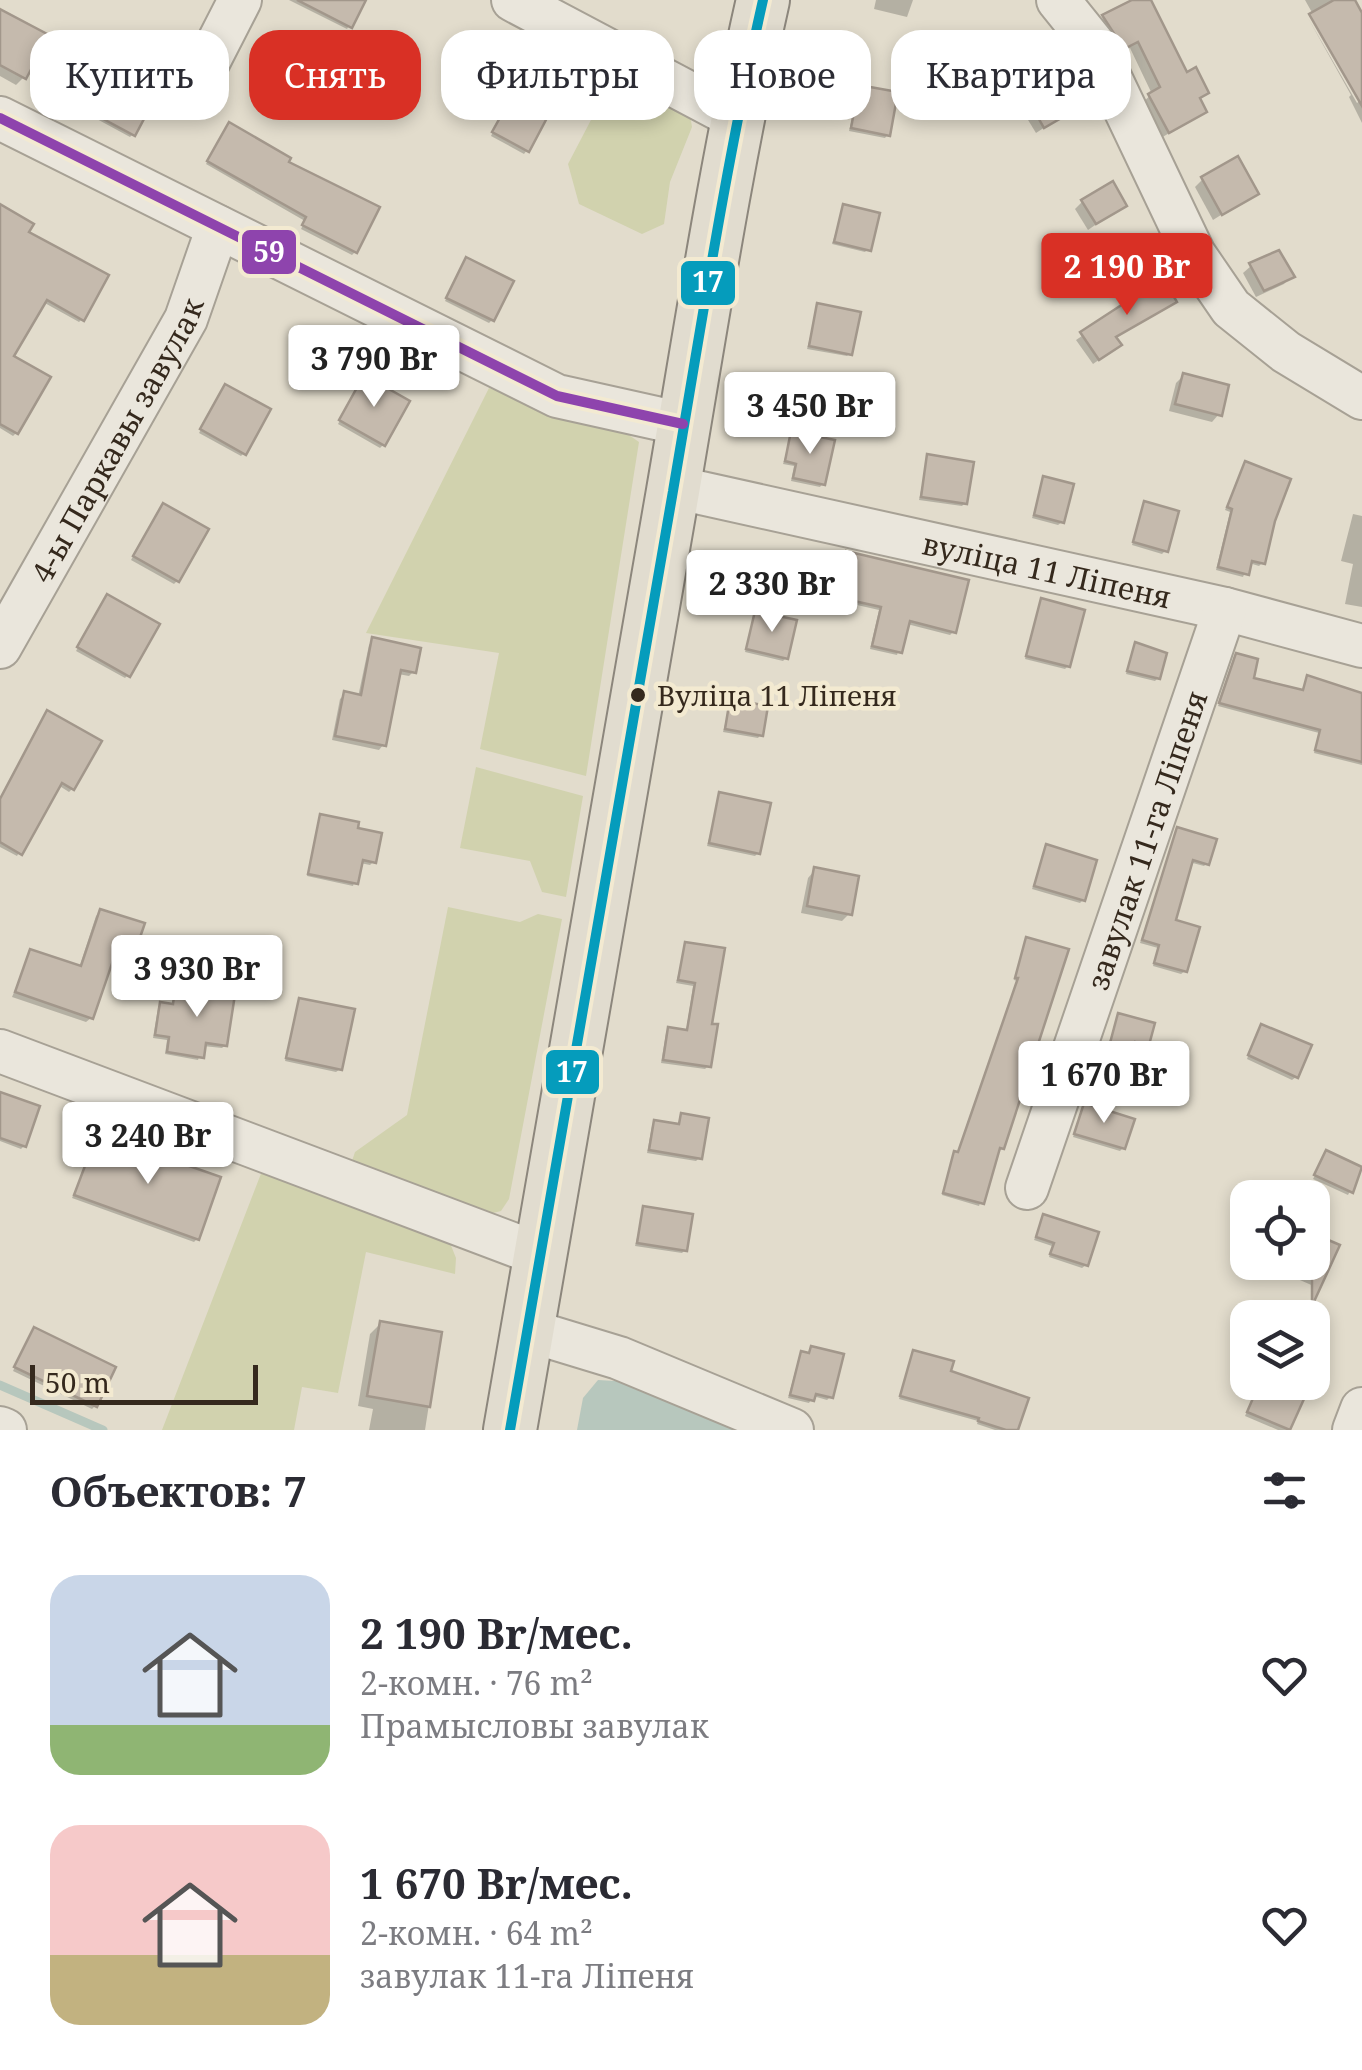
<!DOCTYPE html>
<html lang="ru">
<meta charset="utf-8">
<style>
:root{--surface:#fff;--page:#f2f2f3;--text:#2b2b33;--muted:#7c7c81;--accent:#d93025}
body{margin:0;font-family:"Noto Serif",serif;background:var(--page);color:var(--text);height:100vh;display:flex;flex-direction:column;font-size:38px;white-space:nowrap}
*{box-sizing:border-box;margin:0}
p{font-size:32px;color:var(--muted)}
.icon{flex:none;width:55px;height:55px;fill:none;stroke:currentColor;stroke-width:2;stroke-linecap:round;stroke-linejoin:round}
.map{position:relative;height:1430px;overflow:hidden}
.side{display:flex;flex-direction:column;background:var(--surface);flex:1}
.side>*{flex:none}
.hud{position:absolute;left:30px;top:30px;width:1302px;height:90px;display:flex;gap:20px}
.fabs{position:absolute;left:1230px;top:1180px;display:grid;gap:20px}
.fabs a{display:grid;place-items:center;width:100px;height:100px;border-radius:20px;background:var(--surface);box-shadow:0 5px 15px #0003;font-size:50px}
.scale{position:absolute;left:30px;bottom:25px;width:228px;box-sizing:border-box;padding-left:10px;border:5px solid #35291d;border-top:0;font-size:28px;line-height:35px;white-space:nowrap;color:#35291d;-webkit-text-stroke:8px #f3ead1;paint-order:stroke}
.price{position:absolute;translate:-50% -85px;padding:0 22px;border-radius:10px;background:#fff;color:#222;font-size:32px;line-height:65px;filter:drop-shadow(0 2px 5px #0008)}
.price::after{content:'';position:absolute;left:50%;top:60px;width:30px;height:22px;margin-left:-15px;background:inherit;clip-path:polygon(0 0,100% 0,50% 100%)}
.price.on{background:var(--accent);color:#fff}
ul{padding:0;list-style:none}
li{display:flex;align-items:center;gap:30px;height:250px;padding:0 50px}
li span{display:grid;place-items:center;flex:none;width:280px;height:200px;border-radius:30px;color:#555}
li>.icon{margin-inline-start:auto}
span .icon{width:120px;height:120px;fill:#fffc;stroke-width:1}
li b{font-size:42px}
h2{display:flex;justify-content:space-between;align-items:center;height:120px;padding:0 50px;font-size:42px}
.tag{padding:0 35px;border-radius:30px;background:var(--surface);box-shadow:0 5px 15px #0003;font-size:35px;line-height:90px}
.tag.on{background:var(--accent);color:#fff}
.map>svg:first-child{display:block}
</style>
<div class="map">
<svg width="1362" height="1430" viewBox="0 0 1362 1430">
<rect width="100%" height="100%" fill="#e2dccc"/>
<!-- green -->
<g fill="#d1d2ae">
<path d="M640 83 689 109 692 127 670 182 664 224 642 234 579 204 568 164 604 95Z"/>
<path d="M489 388 545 408 607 420 639 442 586 776 480 749 499 653 366 633Z"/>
<path d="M476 767 583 796 566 897 542 892 530 861 460 848Z"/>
<path d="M448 907 520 922 538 914 562 919 509 1199 501 1211 489 1214 350 1167 355 1152 407 1115Z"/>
<path d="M262 1171 450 1243 456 1258 455 1274 366 1252 338 1393 302 1387 294 1430H162Z"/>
</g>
<!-- water -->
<path fill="#b7c7bd" d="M598 1380 632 1382 748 1430H577L583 1398Z"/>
<!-- shadow -->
<g fill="#0003">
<path d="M289 0H364L347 29Z"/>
<path d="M876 0H913L907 17 874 9Z"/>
<path d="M1138 0H1148L1186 75 1206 92 1198 100 1204 112 1161 138 1142 103 1152 94 1130 48 1116 55 1096 25 1104 17Z"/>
<path d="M1305 0H1352L1362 18V123L1349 97 1351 95 1308 18 1357 103 1361 100Z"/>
<path d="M0 13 24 77 16 85 0 76Z"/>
<path d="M125 60 133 134 130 137 95 118Z"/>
<path d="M859 88 888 134 885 138 849 131Z"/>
<path d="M1061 90 1072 109 1036 133 1025 115Z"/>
<path d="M509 102 527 150 524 154 491 136Z"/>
<path d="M226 128 285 163 355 252 352 255 301 229 305 221 206 164Z"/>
<path d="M1203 179 1256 193 1213 220 1195 187Z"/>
<path d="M1082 202 1124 205 1088 230 1075 209Z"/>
<path d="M844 206 868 249 865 252 832 244Z"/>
<path d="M0 214 26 233 82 319 79 322 43 302 10 356 16 433 13 436 0 428Z"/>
<path d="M463 263 492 320 489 323 445 301Z"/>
<path d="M1251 266 1291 276 1284 284 1256 297 1243 273Z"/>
<path d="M1162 282 1114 338 1113 350 1093 364 1076 340Z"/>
<path d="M818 306 850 353 847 356 807 349Z"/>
<path d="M1184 375 1219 414 1212 422 1169 411 1176 383Z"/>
<path d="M361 382 383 445 380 448 338 424Z"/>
<path d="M223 390 244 453 241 456 199 433Z"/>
<path d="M792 433 823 483 820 487 791 481 794 466 783 464Z"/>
<path d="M928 457 965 503 962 506 919 500Z"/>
<path d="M1245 464 1273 520 1262 563 1259 566 1249 563 1243 577 1216 570 1230 512 1225 510Z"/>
<path d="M1044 479 1062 522 1058 525 1032 518Z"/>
<path d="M1145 504 1166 550 1162 554 1132 545Z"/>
<path d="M160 509 177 581 174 584 131 560Z"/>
<path d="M1353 514 1362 516V607L1345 604 1353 564 1341 561Z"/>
<path d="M847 554 953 632 950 635 907 624 897 655 870 649 879 610 835 600Z"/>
<path d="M104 600 128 675 125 678 76 651Z"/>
<path d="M1042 601 1068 666 1065 669 1025 659Z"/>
<path d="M756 613 786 658 783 661 745 652Z"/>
<path d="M373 640 413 672 409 676 398 674 383 745 379 750 332 740 340 699 345 694 358 697 369 645Z"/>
<path d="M1135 645 1158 678 1155 681 1126 674Z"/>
<path d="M1237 656 1251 680 1301 692 1307 678 1362 696V765L1314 753 1319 733 1218 706Z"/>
<path d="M731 701 761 734 758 738 723 732Z"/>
<path d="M45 716 72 789 69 792 58 785 17 856 0 847V799Z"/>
<path d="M720 795 758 853 755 856 707 846Z"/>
<path d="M321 817 355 830 373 862 370 865 360 863 353 886 307 876Z"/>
<path d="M1178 830 1207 863 1204 866 1189 862 1173 922 1185 971 1181 974 1153 966 1158 948 1140 943Z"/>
<path d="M1047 847 1083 900 1080 903 1032 889Z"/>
<path d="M815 870 849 914 842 921 801 913 808 878Z"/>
<path d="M100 912 133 951 129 955 114 950 91 1018 86 1022 12 997 31 952 79 968 96 916Z"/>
<path d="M1027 940 1001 1148 979 1206 942 1195 952 1157 957 1155 1017 981 1014 980Z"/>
<path d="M686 944 709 1026 708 1066 705 1069 661 1063 666 1033 669 1030 686 1032 693 986 676 983Z"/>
<path d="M209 986 225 1045 222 1048 203 1046 198 1060 165 1054 167 1040 153 1038 158 1008 161 1005 171 1006 176 992 205 996Z"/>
<path d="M300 1000 340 1069 336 1072 285 1061Z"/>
<path d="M1118 1016 1147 1044 1144 1047 1132 1044 1128 1051 1108 1046Z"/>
<path d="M1258 1030 1296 1077 1292 1080 1247 1059Z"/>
<path d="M0 1095 24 1146 21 1149 0 1141Z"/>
<path d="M1084 1106 1123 1148 1120 1151 1073 1137Z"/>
<path d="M681 1116 699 1158 696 1161 647 1153 652 1126 655 1122 677 1126Z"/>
<path d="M98 1137 197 1239 194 1242 72 1198Z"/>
<path d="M1327 1153 1361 1169 1348 1195 1313 1179Z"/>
<path d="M644 1209 685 1250 682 1253 635 1246Z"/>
<path d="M1044 1217 1086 1265 1082 1268 1049 1257 1052 1246 1034 1240Z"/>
<path d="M1291 1262H1312L1316 1287 1286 1274Z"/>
<path d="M380 1324 440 1334 425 1430H369L373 1409 358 1406 370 1334Z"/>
<path d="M31 1333 95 1406 92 1409 13 1371Z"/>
<path d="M812 1348 830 1397 827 1400 813 1396 809 1403 788 1398 799 1357 808 1355Z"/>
<path d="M913 1353 948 1373 1016 1430H995L977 1424 978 1421 899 1399Z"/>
<path d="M1260 1382 1305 1391 1287 1430H1278L1245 1416Z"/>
</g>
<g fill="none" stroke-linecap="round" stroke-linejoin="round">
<!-- stream -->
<path stroke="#b7c7bd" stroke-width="9" d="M0 1385 103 1430"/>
</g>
<!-- building -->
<g fill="#c5baad" stroke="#a2978b" stroke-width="2.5">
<path d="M297 0H366L352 28Z"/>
<path d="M1132 0H1151L1187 72 1196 67 1209 93 1200 98 1207 112 1169 133 1148 94 1160 87 1138 42 1124 49 1102 15Z"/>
<path d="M1334 0H1355L1362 13V106L1309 14Z"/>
<path d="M0 9 49 35 26 79 0 65Z"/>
<path d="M128 54 167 75 135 136 96 115Z"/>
<path d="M859 85 898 92 890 136 851 128Z"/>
<path d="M1062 87 1075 110 1044 128 1031 105Z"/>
<path d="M512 96 548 116 529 152 492 132Z"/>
<path d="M229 122 291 158 289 162 380 207 357 253 302 225 306 217 207 161Z"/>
<path d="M1238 156 1259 194 1222 215 1201 177Z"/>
<path d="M1113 181 1127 206 1096 224 1081 200Z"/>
<path d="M0 204 34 224 29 232 109 275 84 321 47 300 14 356 51 377 18 434 0 424Z"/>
<path d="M843 204 880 213 871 251 834 242Z"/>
<path d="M1279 250 1295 277 1264 291 1249 263Z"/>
<path d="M466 257 514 281 494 321 446 298Z"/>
<path d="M1163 278 1177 302 1116 337 1122 345 1099 360 1080 332Z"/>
<path d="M817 303 861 312 852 355 809 346Z"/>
<path d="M1183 373 1229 385 1222 416 1175 404Z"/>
<path d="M364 375 410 401 385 446 339 420Z"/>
<path d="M225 384 271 409 246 455 200 429Z"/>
<path d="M791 431 835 440 825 485 793 478 796 464 785 461Z"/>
<path d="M927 454 974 462 967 504 921 497Z"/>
<path d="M1245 461 1291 479 1275 521 1265 564 1252 561 1249 575 1218 567 1232 509 1227 507Z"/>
<path d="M1043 476 1074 484 1064 523 1034 515Z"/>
<path d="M1144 501 1179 511 1168 552 1133 542Z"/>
<path d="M163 503 209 529 179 582 133 556Z"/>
<path d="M846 551 969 580 956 633 910 621 902 653 872 646 881 607 836 597Z"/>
<path d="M107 594 160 624 130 677 77 647Z"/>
<path d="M1041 598 1085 610 1070 667 1026 656Z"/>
<path d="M755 611 797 620 788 659 746 649Z"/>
<path d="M372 637 421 648 416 673 401 670 386 746 335 736 344 691 361 695Z"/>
<path d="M1135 642 1167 653 1160 679 1127 671Z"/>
<path d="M1236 653 1258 659 1254 678 1303 690 1307 675 1362 693V762L1315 750 1320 730 1219 703Z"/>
<path d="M730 699 768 706 763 736 725 729Z"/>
<path d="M47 710 102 741 74 790 62 783 22 855 0 842V799Z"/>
<path d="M719 792 771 803 760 854 709 843Z"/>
<path d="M320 814 359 822 358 828 382 833 376 863 363 860 358 884 308 874Z"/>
<path d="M1177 827 1217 839 1209 865 1193 860 1176 920 1200 927 1187 972 1154 963 1159 945 1142 940Z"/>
<path d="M1046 844 1097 860 1085 901 1034 886Z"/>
<path d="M814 867 859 876 852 915 807 906Z"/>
<path d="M100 909 145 923 135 952 118 946 93 1019 15 992 30 949 81 966Z"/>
<path d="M1026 937 1069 949 1004 1149 1000 1148 984 1204 943 1193 954 1151 958 1152 1018 978H1015Z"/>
<path d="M685 942 725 948 712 1024H718L711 1067 663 1060 668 1027 687 1030 695 983 678 980Z"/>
<path d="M208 983 236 988 227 1046 206 1043 204 1058 167 1052 169 1037 155 1035 160 1002 173 1004 175 989 206 994Z"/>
<path d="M299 998 355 1009 342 1070 286 1058Z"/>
<path d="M1118 1013 1155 1023 1149 1045 1135 1042 1133 1049 1110 1043Z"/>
<path d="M1261 1024 1312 1045 1298 1078 1248 1055Z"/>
<path d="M0 1092 40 1106 26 1147 0 1138Z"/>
<path d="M1084 1103 1135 1119 1125 1149 1074 1134Z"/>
<path d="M681 1113 709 1118 702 1159 649 1150 654 1120 679 1124Z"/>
<path d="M97 1134 221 1177 199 1240 74 1195Z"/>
<path d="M1326 1150 1362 1167 1353 1193 1314 1175Z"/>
<path d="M643 1206 693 1214 687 1251 637 1243Z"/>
<path d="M1043 1214 1099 1232 1088 1266 1050 1254 1054 1243 1036 1237Z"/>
<path d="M1312 1233 1340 1245 1312 1306Z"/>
<path d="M380 1321 442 1332 430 1407 367 1396Z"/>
<path d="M34 1327 116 1367 97 1407 14 1367Z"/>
<path d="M811 1346 844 1354 833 1398 816 1394 814 1401 790 1395 801 1351 809 1353Z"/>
<path d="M913 1350 954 1361 951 1371 1029 1398 1018 1430H1006L978 1421 979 1418 900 1396Z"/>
<path d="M1260 1382H1291L1308 1390 1290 1430 1247 1412Z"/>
</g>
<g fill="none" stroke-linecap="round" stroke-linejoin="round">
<!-- minor casing -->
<g stroke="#a7a195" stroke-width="46">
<g id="minor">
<path d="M513 0 736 118"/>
<path d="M1058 0 1095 46 1194 254 1231 308 1286 352 1362 398"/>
<path d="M197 84 240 0"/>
<path d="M0 118 557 396 683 424"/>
<path id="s1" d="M674 487 1225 609 1362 646"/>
<path id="s2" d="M0 647 186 319 218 227"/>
<path d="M0 1051 541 1255"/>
<path id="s3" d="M1027 1188 1225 609"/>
<path d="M527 1330 619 1358 792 1430"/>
<path d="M0 1428 5 1430"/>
<path d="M1354 1430 1362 1409"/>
</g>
</g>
<!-- major casing -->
<g stroke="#8c867c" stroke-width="56">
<path id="major" d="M510 1430C565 1117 619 804 673 491 701 327 726 163 763 0"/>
</g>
<!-- minor -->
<use href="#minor" stroke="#eae6dc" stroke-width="42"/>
<!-- major -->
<use href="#major" stroke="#e1dccf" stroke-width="52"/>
<!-- bus-1 casing -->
<g stroke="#f3ead1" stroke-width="18">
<path id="bus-1" d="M510 1430C565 1117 619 804 673 491 701 327 726 163 763 0"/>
</g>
<!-- bus-2 casing -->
<g stroke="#f3ead1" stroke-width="18">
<path id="bus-2" d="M0 118 557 396 683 424"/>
</g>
<!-- bus-1 -->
<use href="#bus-1" stroke="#059cbc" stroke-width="10"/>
<!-- bus-2 -->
<use href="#bus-2" stroke="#8e44ad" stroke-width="10"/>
</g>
<!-- markers -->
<circle fill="#35291d" stroke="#f3ead1" stroke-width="4" cx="638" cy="695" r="9"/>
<g text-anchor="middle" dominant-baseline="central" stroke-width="9" stroke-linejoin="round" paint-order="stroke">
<!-- bus labels -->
<g font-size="28" fill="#35291d" stroke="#f3ead1" text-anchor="start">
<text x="657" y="695">Вуліца 11 Ліпеня</text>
</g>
<!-- street labels -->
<g font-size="30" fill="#35291d" stroke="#f3ead1">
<text stroke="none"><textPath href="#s2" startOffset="238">4-ы Паркавы завулак</textPath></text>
<text stroke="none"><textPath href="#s1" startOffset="382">вуліца 11 Ліпеня</textPath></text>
<text stroke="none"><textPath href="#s3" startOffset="368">завулак 11-га Ліпеня</textPath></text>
</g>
</g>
<g stroke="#f3ead1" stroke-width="4">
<rect x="240" y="228" width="58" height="48" rx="10" fill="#8e44ad"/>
<rect x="679" y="259" width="58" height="48" rx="10" fill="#059cbc"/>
<rect x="544" y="1048" width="57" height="48" rx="10" fill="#059cbc"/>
</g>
<g font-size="28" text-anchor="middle" font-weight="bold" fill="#fff">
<text x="269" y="262">59</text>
<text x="708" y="292">17</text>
<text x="572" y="1082">17</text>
</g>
</svg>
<div class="fabs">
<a><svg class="icon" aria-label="locate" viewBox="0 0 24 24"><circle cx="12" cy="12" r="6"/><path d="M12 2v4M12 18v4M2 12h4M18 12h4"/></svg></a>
<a><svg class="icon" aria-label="layers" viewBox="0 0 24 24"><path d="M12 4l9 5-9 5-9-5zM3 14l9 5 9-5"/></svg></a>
</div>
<div class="scale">50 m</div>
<b class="price on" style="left:1127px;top:318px">2 190 Br</b>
<b class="price" style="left:374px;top:410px">3 790 Br</b>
<b class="price" style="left:810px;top:457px">3 450 Br</b>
<b class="price" style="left:772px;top:635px">2 330 Br</b>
<b class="price" style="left:197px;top:1020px">3 930 Br</b>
<b class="price" style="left:1104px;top:1126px">1 670 Br</b>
<b class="price" style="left:148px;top:1187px">3 240 Br</b>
<div class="hud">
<a class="tag">Купить</a>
<a class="tag on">Снять</a>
<a class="tag">Фильтры</a>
<a class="tag">Новое</a>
<a class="tag">Квартира</a>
</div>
</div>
<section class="side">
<h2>Объектов: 7<svg class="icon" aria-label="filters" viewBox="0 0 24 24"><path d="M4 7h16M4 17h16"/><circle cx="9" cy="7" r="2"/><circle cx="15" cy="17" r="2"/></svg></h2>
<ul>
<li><span style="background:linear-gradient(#c9d6e8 75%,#8fb573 0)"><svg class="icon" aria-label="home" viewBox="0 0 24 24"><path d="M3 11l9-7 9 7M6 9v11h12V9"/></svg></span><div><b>2 190 Br/мес.</b><p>2-комн. · 76 m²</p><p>Прамысловы завулак</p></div><svg class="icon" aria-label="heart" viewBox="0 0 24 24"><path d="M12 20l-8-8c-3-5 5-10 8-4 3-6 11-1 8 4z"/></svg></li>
<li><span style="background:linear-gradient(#f6c9c9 65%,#c2b280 0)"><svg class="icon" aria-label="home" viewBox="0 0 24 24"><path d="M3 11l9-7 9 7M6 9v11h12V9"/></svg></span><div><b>1 670 Br/мес.</b><p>2-комн. · 64 m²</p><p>завулак 11-га Ліпеня</p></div><svg class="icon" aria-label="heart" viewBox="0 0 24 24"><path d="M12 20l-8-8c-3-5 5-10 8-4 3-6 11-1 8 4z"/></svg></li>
</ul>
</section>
